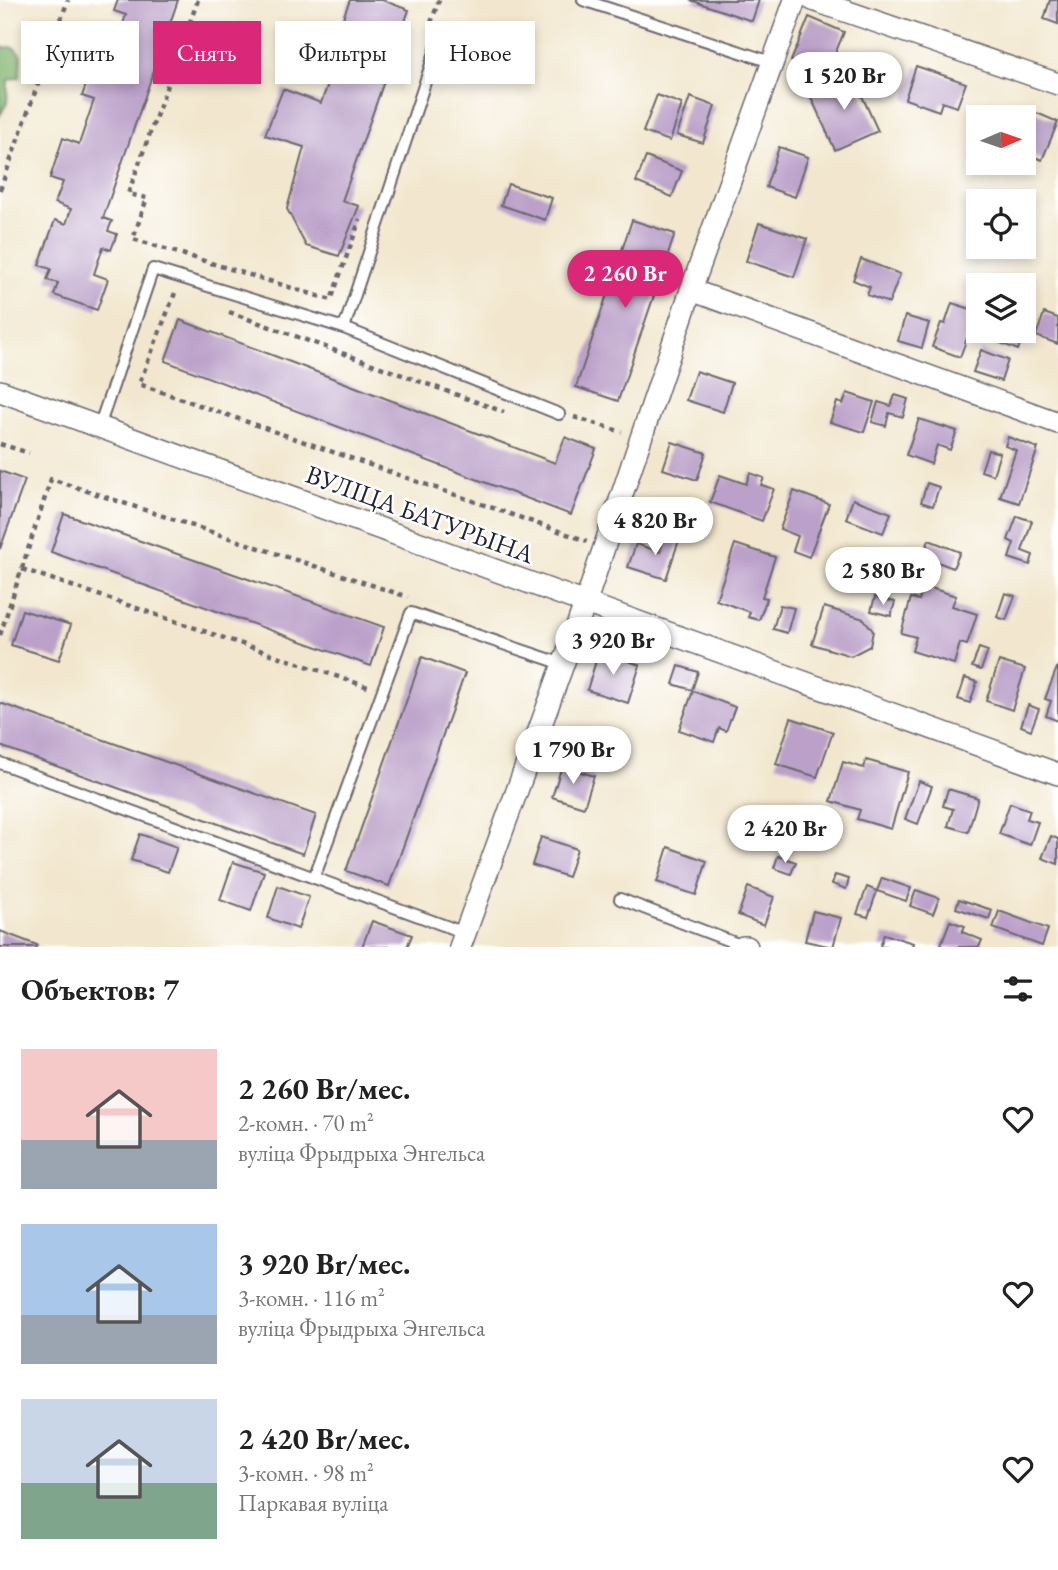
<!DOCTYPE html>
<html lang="ru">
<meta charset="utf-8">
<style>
:root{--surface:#fff;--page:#f6f6f6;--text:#222;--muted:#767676;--accent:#db2777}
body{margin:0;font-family:"EB Garamond",serif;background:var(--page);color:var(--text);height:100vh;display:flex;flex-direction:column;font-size:26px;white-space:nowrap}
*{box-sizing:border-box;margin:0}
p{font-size:23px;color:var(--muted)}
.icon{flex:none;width:38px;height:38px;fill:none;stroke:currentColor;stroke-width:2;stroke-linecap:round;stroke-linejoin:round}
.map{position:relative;height:947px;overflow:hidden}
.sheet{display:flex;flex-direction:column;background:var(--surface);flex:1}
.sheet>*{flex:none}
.top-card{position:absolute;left:21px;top:21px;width:700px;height:63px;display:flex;gap:14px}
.needle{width:46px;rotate:88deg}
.buttons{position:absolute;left:966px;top:105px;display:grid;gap:14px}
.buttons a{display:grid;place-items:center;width:70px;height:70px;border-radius:0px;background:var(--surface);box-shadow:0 4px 10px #0003;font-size:35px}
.price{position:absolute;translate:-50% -60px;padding:0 16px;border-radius:24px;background:#fff;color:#222;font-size:23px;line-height:46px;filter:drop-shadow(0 2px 4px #0008)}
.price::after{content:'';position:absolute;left:50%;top:42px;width:21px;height:16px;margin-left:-10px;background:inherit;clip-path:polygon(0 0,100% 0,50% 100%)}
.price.selected{background:var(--accent);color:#fff}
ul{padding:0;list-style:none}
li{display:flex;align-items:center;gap:21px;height:175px;padding:0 21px}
li span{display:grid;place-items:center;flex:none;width:196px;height:140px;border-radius:0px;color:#555}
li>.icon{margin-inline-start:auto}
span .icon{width:84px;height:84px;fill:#fffc;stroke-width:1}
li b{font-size:30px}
h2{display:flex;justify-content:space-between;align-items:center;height:84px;padding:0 21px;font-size:30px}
.tag{padding:0 24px;border-radius:0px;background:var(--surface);box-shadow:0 4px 10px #0003;font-size:24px;line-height:63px}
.tag.selected{background:var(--accent);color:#fff}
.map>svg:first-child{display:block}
</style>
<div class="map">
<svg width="1058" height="947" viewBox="0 0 1058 947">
<rect width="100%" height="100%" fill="#fff"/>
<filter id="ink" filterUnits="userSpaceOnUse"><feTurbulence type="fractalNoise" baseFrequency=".0143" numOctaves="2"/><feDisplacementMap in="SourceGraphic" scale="14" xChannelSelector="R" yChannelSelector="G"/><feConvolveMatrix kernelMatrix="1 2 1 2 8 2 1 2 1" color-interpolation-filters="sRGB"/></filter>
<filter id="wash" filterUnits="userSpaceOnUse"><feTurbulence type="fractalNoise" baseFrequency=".00686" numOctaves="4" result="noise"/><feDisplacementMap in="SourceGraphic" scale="28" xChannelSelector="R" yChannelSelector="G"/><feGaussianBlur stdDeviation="1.57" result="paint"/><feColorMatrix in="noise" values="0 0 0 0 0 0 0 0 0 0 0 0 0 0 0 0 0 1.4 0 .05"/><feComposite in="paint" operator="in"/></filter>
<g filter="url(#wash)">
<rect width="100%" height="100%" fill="#f2e7ce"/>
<!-- forest -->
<path fill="#81b46e" stroke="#526b54" stroke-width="2" d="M13 47 21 55 20 77 8 80 7 103 0 115V48Z"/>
<g id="blocks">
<!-- building -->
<g fill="#bba1c9">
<path d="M118 0H178L103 218 112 221 108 231 117 234 111 250 103 247 94 274 108 279 97 310 54 295 58 283 47 280 51 269 39 265 55 220 66 224 71 209 55 203 63 182 50 178 63 138 79 144 94 100 82 96 96 57 110 62 126 15 114 11Z"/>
<path d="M350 0H382L409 10 342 201 359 206 339 256 306 246 287 209 304 147 265 135 283 89 321 103 336 62 327 59Z"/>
<path d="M690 0H759L752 21Z"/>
<path d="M1050 0H1058V24L1044 19Z"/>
<path d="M809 17 844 32 826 76 791 61Z"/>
<path d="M916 66 966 83 957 107 942 102 939 111 905 99Z"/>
<path d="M852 74 878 131 835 150 809 93Z"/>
<path d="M657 95 682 104 670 141 643 132Z"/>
<path d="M690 97 715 106 703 143 677 135Z"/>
<path d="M1025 108 1058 122 1042 160 1024 152V117H1022Z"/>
<path d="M779 147 808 157 795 197 766 187Z"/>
<path d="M646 157 682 171 672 197 636 182Z"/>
<path d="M508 184 552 198 545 220 501 205Z"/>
<path d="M632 220 675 234 618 401 576 387Z"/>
<path d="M759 223 807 239 794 277 746 261Z"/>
<path d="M861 259 900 274 889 303 867 295 870 287 853 280Z"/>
<path d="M952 303 977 311 960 357 932 347 941 323 945 324Z"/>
<path d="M1044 313 1058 318V344L1036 336Z"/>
<path d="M1024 314 1030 316 1018 350 990 339 993 331H1024Z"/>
<path d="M905 316 929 323 922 348 898 341Z"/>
<path d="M180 320 555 463 565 437 596 449 571 515 165 361Z"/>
<path d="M981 350 1008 360 1001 381 973 372Z"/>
<path d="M696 371 732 383 723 412 686 400Z"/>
<path d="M847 393 874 402 864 432 830 422 837 402 843 404Z"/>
<path d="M895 395 908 399 903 417 889 413 886 426 872 422 878 402 891 406Z"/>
<path d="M919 419 957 431 950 450 937 445 931 464 906 455Z"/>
<path d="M1008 437 1038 448 1019 503 1000 497 1016 450 1005 446Z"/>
<path d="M672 442 706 453 697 480 663 469Z"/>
<path d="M988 450 1000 453 993 475 981 471Z"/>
<path d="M0 471 25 480 0 549Z"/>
<path d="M750 473 764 478 761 485 774 489 762 521 710 502 720 475 746 484Z"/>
<path d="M927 483 939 487 933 506 921 502Z"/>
<path d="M794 491 829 504 809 557 793 551 798 536 780 529Z"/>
<path d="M853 499 891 513 883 533 846 519Z"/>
<path d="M64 514 384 627 371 666 51 552Z"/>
<path d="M1017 516 1032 521 1022 551 1033 555 1030 565 1009 558 1014 543 1008 540Z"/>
<path d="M666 532 680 537 666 579 628 567 636 544 660 552Z"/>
<path d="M929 540 960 552 953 568 922 556Z"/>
<path d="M735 544 775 557 762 597 767 598 759 620 748 617 750 612 716 600Z"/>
<path d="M924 586 956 596 952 606 977 614 967 645 960 643 954 664 912 651 916 637 901 633 911 598 919 600Z"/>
<path d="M1005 593 1015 596 1006 620 997 617Z"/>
<path d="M875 597 895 602 891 616 871 611Z"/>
<path d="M780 605 794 608 787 633 773 629Z"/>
<path d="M824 607 864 619 873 631 870 646 851 656 812 644Z"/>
<path d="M22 610 71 625 59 660 11 645Z"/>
<path d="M979 648 988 651 981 670 972 667Z"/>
<path d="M599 651 640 665 628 703 587 690Z"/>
<path d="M422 657 465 673 389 886 346 871Z"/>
<path d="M999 661 1025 669 1012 710 986 701Z"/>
<path d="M1058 665V721L1046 716 1051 701 1045 699Z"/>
<path d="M679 666 698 672 692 690 673 684Z"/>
<path d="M965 678 977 682 970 703 958 699Z"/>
<path d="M693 691 735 707 726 731 719 728 714 742 679 730Z"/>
<path d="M0 703 316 815 303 854 0 746Z"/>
<path d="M1028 705 1039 709 1031 730 1021 726Z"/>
<path d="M791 718 833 732 817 777 776 764Z"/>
<path d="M866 760 908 772 891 829 857 819 860 810 831 801 843 762 864 768Z"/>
<path d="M562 766 594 776 584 807 552 797Z"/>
<path d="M919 781 932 786 918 824 905 819Z"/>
<path d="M948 789 978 798 968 832 948 826 953 809 943 806Z"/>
<path d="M1010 803 1030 810 1027 819 1038 822 1030 845 999 834Z"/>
<path d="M140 834 177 847 168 872 131 860Z"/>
<path d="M1051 836 1058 839V864L1042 858Z"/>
<path d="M541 837 577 849 568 877 532 865Z"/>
<path d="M668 847 707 861 696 895 657 882Z"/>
<path d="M778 856 796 862 791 874 774 868Z"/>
<path d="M233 862 264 872 251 911 220 900Z"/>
<path d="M835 875 849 879 846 889 832 884Z"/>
<path d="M882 878 911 888 906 901 877 891Z"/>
<path d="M278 886 309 897 298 929 268 918Z"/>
<path d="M748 887 774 897 764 925 738 915Z"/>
<path d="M867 887 877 891 868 917 857 914Z"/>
<path d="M916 890 939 898 933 914 910 906Z"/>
<path d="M959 899 992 910 989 919 956 908Z"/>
<path d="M813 911 841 918 833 947 805 941Z"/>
<path d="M999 911 1048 929 1042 946 993 928Z"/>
<path d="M372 921 412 935 407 947H362Z"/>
<path d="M950 921 965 926 962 932 982 940 979 947H940Z"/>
<path d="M0 931 37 945 36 947H0Z"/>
<path d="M884 934 913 943 912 947H880Z"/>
</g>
</g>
</g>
<g filter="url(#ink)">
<use href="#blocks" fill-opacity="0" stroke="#6b676e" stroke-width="2"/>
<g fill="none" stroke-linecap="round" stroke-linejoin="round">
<!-- lane casing -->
<g stroke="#6b676e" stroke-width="14">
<g id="lane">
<path d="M583 0 774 63"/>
<path d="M344 328 440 37"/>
<path d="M99 427 153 269 344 328 559 414"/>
<path d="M0 763 465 933"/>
<path d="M314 878 411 613 563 664"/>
<path d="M620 899 743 946"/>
</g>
</g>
<!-- street casing -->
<g stroke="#6b676e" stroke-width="24">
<g id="street">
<path d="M813 0 1058 84"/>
<path d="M691 290 1058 423"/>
<path d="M0 391 1058 774"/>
<path d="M460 947 585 604 691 290 795 0"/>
<path d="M743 947H747"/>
</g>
</g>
<!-- path -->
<g stroke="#6b676e" stroke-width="4.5" stroke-dasharray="5 5" stroke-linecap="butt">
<path d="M198 0 128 194 147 198 133 239 331 300 360 219"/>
<path d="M431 23 439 0"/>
<path d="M0 190 68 0"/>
<path d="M175 293 139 384 587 541"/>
<path d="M229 312 504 412"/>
<path d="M574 417 622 432"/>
<path d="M0 444 29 453"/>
<path d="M22 569 368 687"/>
<path d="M0 635 51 479 408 597"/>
</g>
<!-- lane -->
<use href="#lane" stroke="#fff" stroke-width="10"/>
<!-- street -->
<use href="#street" stroke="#fff" stroke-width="21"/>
</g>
</g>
<g text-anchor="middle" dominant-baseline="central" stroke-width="5" stroke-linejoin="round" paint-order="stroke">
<!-- street labels -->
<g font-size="26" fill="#22223b" stroke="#fff">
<text transform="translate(420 514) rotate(20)">ВУЛІЦА БАТУРЫНА</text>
</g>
</g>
</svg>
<div class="buttons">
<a><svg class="needle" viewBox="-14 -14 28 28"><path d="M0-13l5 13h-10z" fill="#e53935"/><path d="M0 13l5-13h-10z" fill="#767676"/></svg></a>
<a><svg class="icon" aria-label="locate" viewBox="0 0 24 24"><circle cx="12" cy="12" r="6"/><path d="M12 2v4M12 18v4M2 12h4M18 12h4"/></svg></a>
<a><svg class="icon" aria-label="layers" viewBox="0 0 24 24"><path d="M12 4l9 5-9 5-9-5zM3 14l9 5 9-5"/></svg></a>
</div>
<b class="price" style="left:844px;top:112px">1 520 Br</b>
<b class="price selected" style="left:625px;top:310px">2 260 Br</b>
<b class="price" style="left:655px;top:557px">4 820 Br</b>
<b class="price" style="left:883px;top:607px">2 580 Br</b>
<b class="price" style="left:613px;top:677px">3 920 Br</b>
<b class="price" style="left:573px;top:786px">1 790 Br</b>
<b class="price" style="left:785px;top:865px">2 420 Br</b>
<div class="top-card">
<a class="tag">Купить</a>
<a class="tag selected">Снять</a>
<a class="tag">Фильтры</a>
<a class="tag">Новое</a>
</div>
</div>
<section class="sheet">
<h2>Объектов: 7<svg class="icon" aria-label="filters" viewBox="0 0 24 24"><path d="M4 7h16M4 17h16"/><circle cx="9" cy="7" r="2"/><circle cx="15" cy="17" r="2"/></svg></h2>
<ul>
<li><span style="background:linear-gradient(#f6c9c9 65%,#9aa5b1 0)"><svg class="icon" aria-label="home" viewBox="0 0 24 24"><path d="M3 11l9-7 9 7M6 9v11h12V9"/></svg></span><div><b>2 260 Br/мес.</b><p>2-комн. · 70 m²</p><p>вуліца Фрыдрыха Энгельса</p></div><svg class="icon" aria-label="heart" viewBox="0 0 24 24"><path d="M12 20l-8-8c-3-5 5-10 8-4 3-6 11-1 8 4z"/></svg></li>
<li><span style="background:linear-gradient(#a9c7e8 65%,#9aa5b1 0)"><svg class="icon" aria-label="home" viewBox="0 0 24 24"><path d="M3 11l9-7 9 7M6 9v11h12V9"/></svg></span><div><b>3 920 Br/мес.</b><p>3-комн. · 116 m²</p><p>вуліца Фрыдрыха Энгельса</p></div><svg class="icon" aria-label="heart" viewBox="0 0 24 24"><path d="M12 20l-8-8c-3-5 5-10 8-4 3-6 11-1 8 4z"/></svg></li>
<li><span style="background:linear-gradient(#c9d6e8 60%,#7fa58c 0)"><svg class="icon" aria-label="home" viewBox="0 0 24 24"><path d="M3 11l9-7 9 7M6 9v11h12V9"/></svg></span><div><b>2 420 Br/мес.</b><p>3-комн. · 98 m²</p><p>Паркавая вуліца</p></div><svg class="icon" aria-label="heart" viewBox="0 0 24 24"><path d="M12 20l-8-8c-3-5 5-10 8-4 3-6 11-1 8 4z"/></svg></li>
</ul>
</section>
